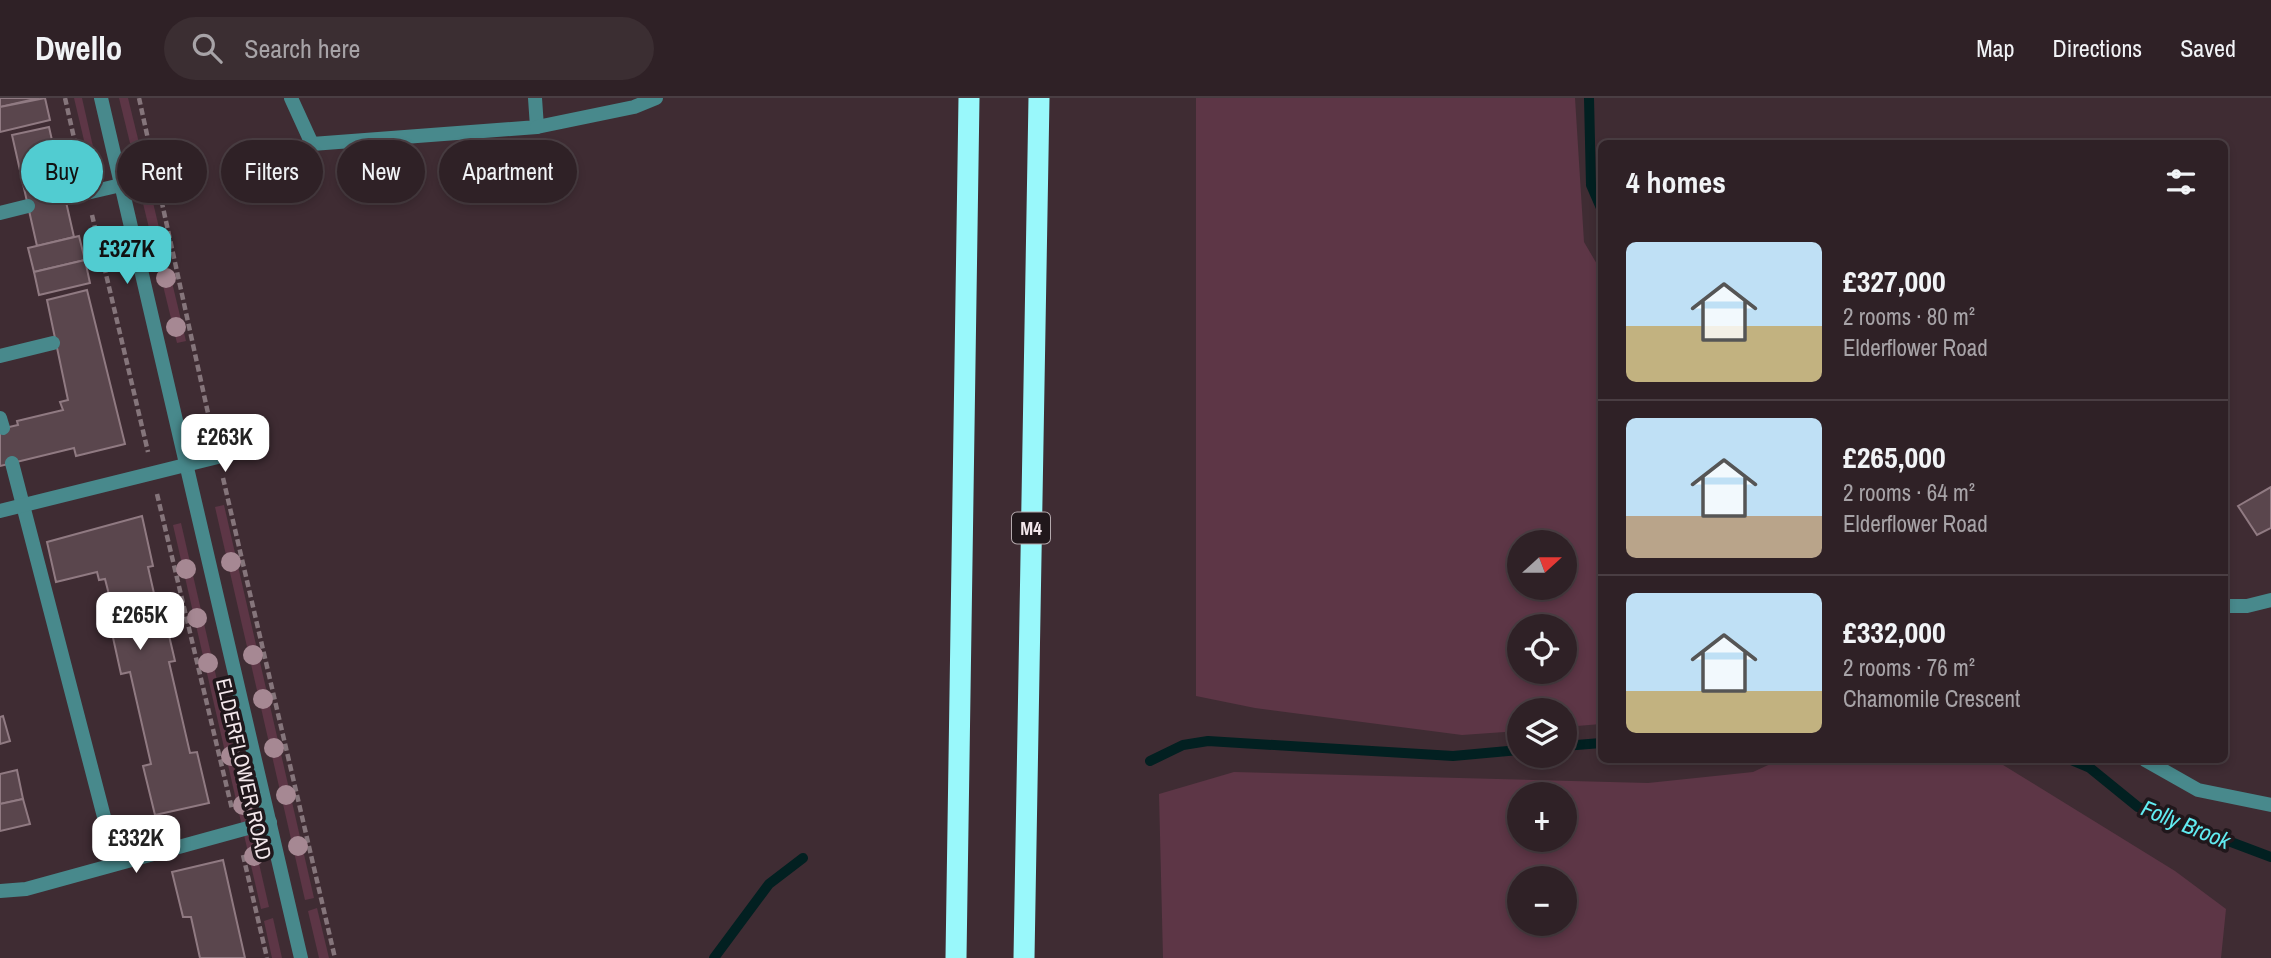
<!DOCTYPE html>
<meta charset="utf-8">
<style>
:root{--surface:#2f2126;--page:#3b2e32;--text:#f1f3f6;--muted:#a7a3a7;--line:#4a3e43;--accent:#51ccd1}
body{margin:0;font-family:"Archivo Narrow",sans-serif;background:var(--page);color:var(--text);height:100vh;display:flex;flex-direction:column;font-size:26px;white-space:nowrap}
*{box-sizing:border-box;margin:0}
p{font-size:23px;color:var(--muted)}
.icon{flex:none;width:38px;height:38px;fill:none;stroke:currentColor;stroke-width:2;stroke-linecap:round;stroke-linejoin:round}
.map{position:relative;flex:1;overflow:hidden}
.details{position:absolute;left:1598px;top:42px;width:630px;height:623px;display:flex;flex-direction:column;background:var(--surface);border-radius:10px;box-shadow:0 4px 10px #0003,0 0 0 2px var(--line)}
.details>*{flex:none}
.banner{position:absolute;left:21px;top:42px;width:665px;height:63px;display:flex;gap:14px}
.needle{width:46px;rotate:69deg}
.tools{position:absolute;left:1507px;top:432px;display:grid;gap:14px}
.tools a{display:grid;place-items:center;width:70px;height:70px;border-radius:50%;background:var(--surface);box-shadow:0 4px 10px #0003,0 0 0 2px var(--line);font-size:35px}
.price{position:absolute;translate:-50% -60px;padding:0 16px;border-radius:14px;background:#fff;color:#222;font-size:23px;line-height:46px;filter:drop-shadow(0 2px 4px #0008)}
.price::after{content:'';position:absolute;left:50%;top:42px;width:21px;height:16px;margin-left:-10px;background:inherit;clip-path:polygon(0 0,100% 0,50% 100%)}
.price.on{background:var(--accent);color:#111}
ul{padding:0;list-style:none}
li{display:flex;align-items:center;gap:21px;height:175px;padding:0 28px}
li+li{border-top:2px solid var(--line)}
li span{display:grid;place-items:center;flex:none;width:196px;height:140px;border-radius:10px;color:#555}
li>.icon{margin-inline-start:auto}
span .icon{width:84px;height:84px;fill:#fffc;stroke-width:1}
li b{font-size:30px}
h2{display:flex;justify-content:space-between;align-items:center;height:84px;padding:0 28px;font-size:30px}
.chip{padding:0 24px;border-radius:32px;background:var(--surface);box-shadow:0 4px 10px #0003,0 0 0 2px var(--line);font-size:24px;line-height:63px}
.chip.on{background:var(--accent);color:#111}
header{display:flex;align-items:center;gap:42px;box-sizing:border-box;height:98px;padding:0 35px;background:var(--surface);border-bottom:2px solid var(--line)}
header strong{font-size:33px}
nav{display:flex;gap:38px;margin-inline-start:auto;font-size:24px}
.search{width:490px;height:63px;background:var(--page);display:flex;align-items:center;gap:18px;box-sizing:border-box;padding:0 24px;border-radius:38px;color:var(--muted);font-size:26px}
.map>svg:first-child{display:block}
</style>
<header>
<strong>Dwello</strong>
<div class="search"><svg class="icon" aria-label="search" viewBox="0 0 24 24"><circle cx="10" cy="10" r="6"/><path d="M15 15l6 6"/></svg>Search here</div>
<nav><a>Map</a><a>Directions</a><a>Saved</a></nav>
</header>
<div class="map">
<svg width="2271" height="860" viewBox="0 0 2271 860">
<rect width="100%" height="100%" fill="#3f2c33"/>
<!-- green -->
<g fill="#5d3646" fill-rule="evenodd">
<path d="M74 0H82L94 53 87 55Z"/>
<path d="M119 0H128L139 45H130Z"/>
<path d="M1196 0H1575L1584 144 1601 173V626L1565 629 1564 612H1519V633L1462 637 1255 610 1196 598ZM1564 444V490H1519V444ZM1564 528V574H1519V528Z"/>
<path d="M141 54 186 243 177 245 131 56Z"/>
<path d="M224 407 314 800 305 802 215 409Z"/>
<path d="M181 425 269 809 261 811 173 427Z"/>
<path d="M1779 662H1995L2175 773 2226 811 2221 860H1163L1159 696 1234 674 1648 685 1753 674ZM1564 696V742H1519V696ZM1564 780V826H1519V780Z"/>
<path d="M317 810 329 860H319L308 813Z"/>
<path d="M273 820 282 860H272L264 823Z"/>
</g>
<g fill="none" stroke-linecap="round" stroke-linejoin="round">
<!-- stream -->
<g stroke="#022021" stroke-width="10">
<path d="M1589 0 1591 87 1601 110"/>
<path d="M1564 648 1601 645"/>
<path d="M2071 662 2090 670 2138 709 2271 759"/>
<path d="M1150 663 1183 647 1208 643 1453 658 1519 652"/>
<path d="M714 860 769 786 803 760"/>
</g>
</g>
<!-- building -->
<g fill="#5a464d" stroke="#907a82" stroke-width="2">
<path d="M0 0H39L0 9Z"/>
<path d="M45 0 50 22 0 34V9Z"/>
<path d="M49 29 74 139 37 148 12 37Z"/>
<path d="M79 138 85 162 34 174 28 150Z"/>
<path d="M85 162 90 185 39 197 34 174Z"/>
<path d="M87 192 125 346 76 358 74 350 0 368V331L18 327 17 323 63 312 60 304 68 302 47 202Z"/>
<path d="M2271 389V430L2257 437 2238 408Z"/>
<path d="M142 418 153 468 148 469 158 513 163 512 175 563 169 564 190 655 197 654 209 705 155 717 143 668 151 666 130 574 121 576 110 526 116 524 105 481 99 482 97 474 56 484 47 444Z"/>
<path d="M3 618 10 643 0 646V619Z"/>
<path d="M17 672 23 701 0 706V676Z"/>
<path d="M23 701 30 726 0 733V706Z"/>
<path d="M223 762 245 860H200L191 819H183L172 774Z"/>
</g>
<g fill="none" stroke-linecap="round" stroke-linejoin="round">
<!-- path -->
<g stroke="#85757b" stroke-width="4.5" stroke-dasharray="7 3.5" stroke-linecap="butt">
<path d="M65 0 81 71"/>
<path d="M139 0 213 338"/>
<path d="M92 117 148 354"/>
<path d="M223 380 335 860"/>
<path d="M157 396 232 711"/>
<path d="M243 757 267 860"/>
</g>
<!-- lane -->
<g stroke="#48898c" stroke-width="14">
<path d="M291 0 312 46 537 29 535 0"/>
<path d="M537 29 634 9 656 0"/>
<path d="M65 100 121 87"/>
<path d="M0 115 28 108"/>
<path d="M0 258 53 245"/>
<path d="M0 320 3 330"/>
<path d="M12 365 116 765"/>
<path d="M2224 508H2247L2271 502"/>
<path d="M2145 662 2198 692 2271 707"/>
</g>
<!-- street -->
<g stroke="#48898c" stroke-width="14">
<path d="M101 0 301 860"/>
<path d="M0 413 254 350"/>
<path d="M0 793 26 791 270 724"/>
</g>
<!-- highway -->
<g stroke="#99f8fb" stroke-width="21">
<path d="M956 860 969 0"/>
<path d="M1024 860 1039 0"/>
</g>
</g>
<!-- trees -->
<g fill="#a68893">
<circle cx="156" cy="138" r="10"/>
<circle cx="166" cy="180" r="10"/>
<circle cx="176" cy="229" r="10"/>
<circle cx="231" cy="464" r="10"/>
<circle cx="186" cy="471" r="10"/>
<circle cx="197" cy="520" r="10"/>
<circle cx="253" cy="557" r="10"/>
<circle cx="208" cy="565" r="10"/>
<circle cx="263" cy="601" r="10"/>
<circle cx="274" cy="650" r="10"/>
<circle cx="231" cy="658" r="10"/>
<circle cx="286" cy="697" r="10"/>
<circle cx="243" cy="707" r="10"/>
<circle cx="298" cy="748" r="10"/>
<circle cx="254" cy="758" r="10"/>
</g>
<g text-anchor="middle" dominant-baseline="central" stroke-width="7" stroke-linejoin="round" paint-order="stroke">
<!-- shield labels -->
<rect fill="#20171b" stroke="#b4a9ad" stroke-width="2" x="1012" y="414.5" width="38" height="31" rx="5"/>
<g font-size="19" font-weight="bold" fill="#f3e7eb">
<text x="1031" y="430">M4</text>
</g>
<!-- street labels -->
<g font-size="21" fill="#f3e7eb" stroke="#20171b">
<text transform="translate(244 671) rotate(77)">ELDERFLOWER ROAD</text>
</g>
<!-- water labels -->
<g font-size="23" font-style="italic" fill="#61ecf2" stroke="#20171b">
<text transform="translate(2186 726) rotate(22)">Folly Brook</text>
</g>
</g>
</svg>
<div class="tools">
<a><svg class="needle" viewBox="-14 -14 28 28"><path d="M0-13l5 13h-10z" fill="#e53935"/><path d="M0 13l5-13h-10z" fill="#a7a3a7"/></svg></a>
<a><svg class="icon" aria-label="locate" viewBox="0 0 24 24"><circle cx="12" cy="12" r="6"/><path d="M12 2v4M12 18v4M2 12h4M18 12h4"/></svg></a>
<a><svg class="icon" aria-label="layers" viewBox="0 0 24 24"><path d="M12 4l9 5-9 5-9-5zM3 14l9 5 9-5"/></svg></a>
<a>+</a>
<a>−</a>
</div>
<b class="price on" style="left:127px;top:188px">£327K</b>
<b class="price" style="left:225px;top:376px">£263K</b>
<b class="price" style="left:140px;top:554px">£265K</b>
<b class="price" style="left:136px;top:777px">£332K</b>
<div class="banner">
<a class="chip on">Buy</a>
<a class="chip">Rent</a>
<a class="chip">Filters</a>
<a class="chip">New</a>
<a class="chip">Apartment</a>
</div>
<section class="details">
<h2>4 homes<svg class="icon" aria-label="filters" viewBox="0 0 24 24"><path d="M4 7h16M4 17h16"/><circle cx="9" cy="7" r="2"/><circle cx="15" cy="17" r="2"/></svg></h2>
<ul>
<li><span style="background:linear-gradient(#bfe0f5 60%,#c2b280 0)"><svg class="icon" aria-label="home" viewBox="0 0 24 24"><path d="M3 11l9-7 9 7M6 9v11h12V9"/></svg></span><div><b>£327,000</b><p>2 rooms · 80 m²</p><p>Elderflower Road</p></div></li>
<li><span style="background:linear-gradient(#bfe0f5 70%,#b9a48a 0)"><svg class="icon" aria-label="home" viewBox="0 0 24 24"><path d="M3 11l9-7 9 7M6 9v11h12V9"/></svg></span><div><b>£265,000</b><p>2 rooms · 64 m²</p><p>Elderflower Road</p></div></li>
<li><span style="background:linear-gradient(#bfe0f5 70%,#c2b280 0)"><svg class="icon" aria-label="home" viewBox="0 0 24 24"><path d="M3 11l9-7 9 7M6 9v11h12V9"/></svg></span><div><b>£332,000</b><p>2 rooms · 76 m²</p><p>Chamomile Crescent</p></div></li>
</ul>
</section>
</div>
